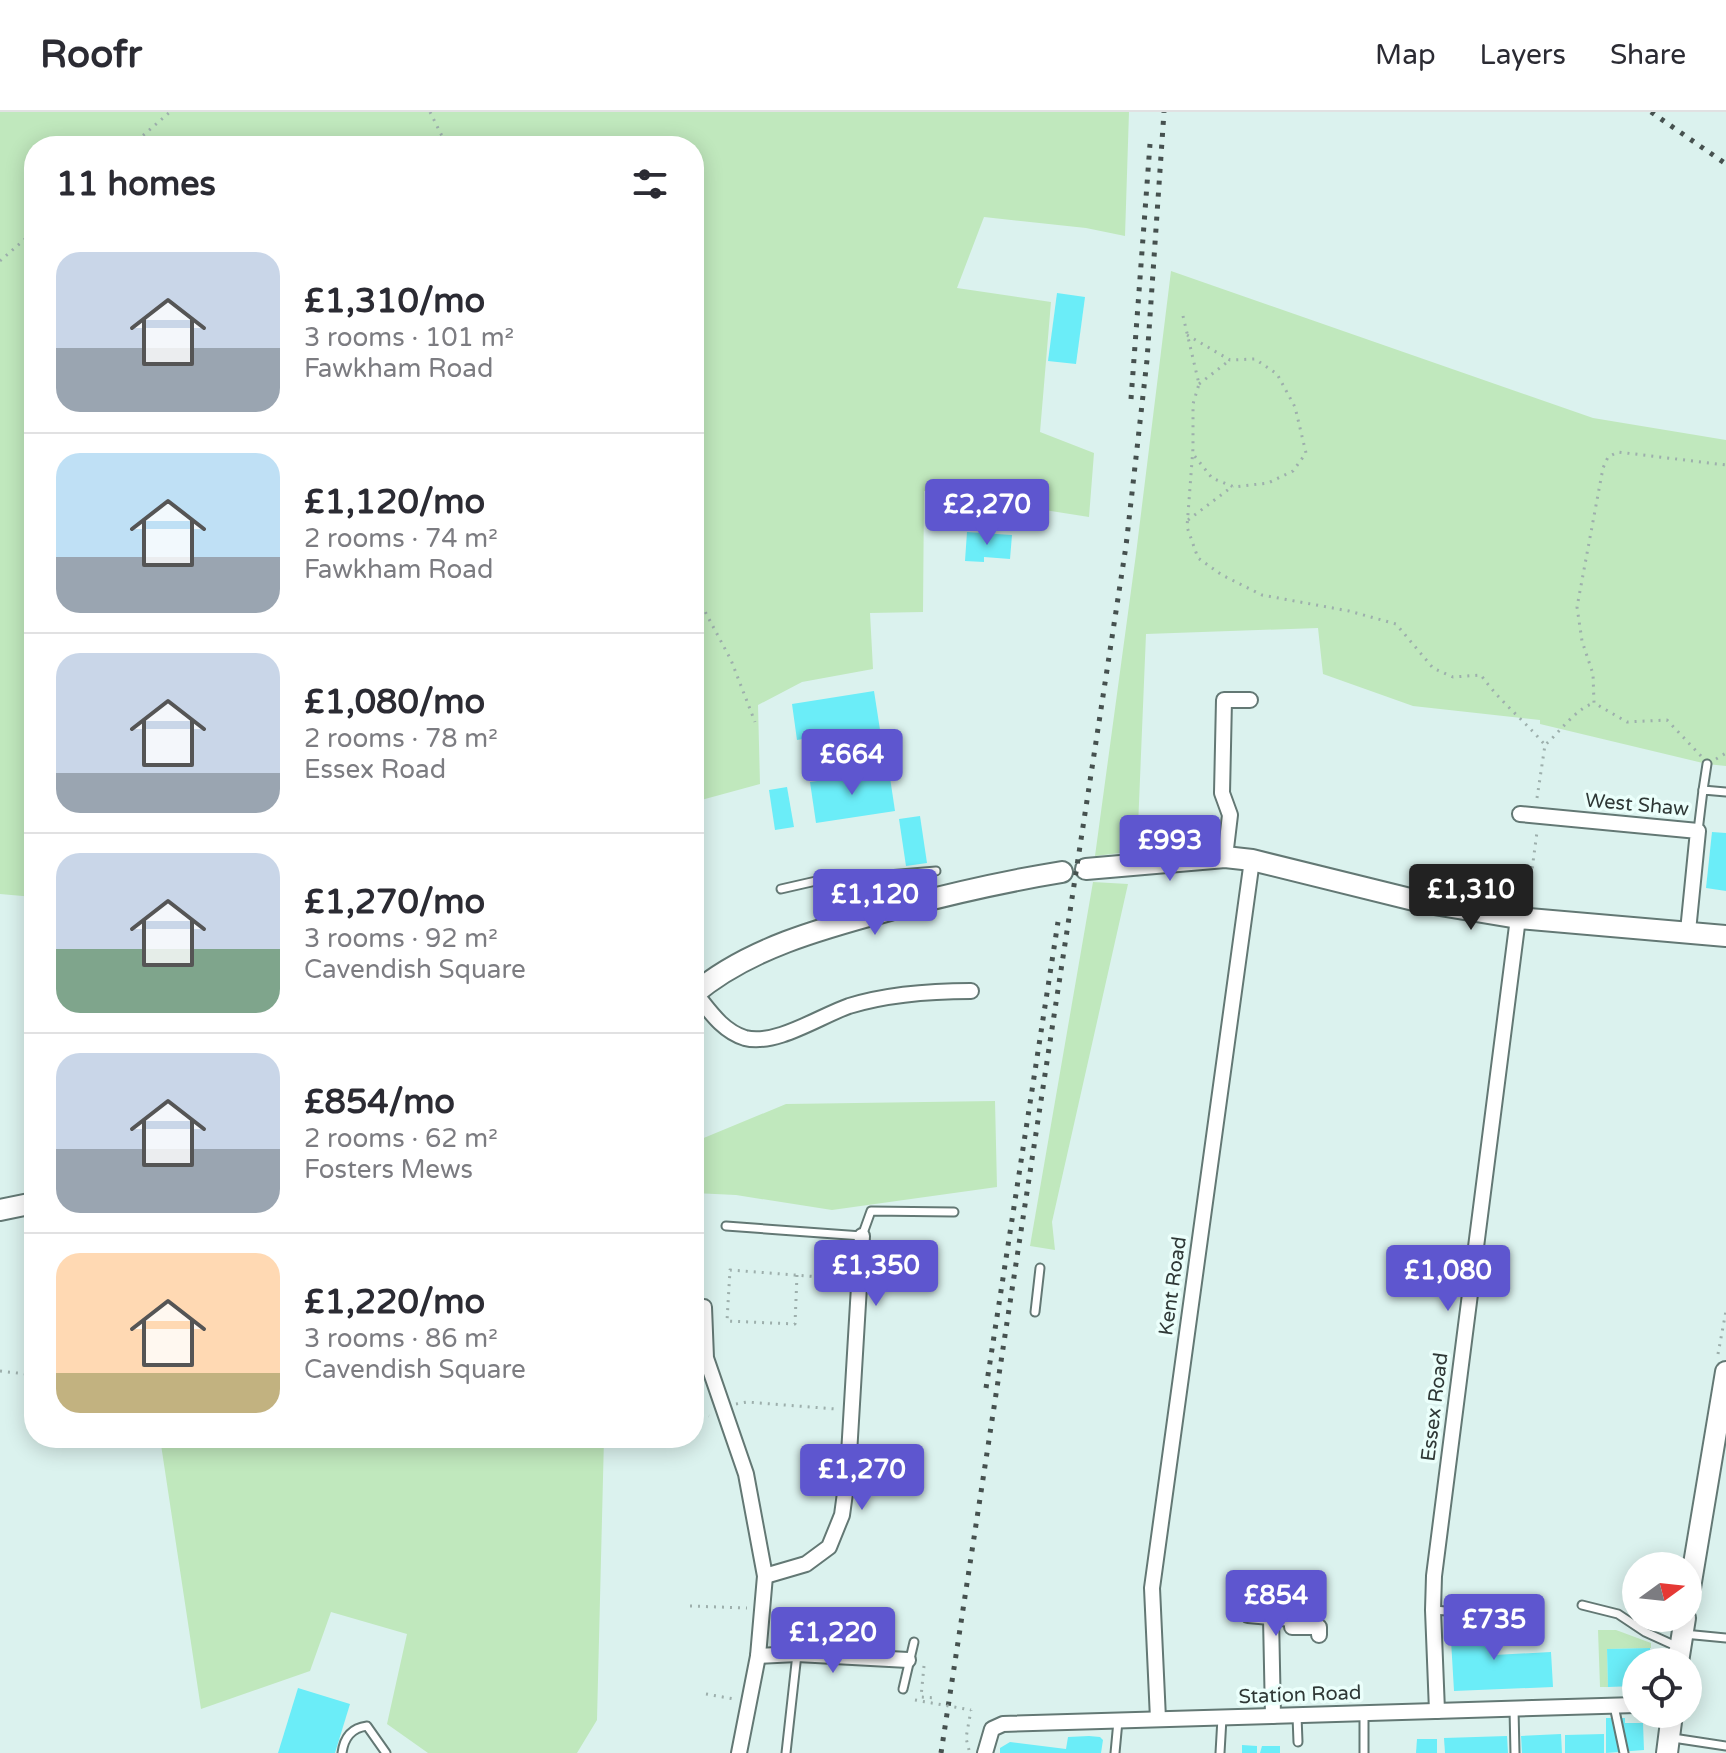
<!DOCTYPE html>
<meta charset="utf-8">
<style>
:root{--surface:#fff;--page:#f2f2f3;--text:#2b2b33;--muted:#7c7c81;--line:#e1e1e2;--accent:#5e56cf}
body{margin:0;font-family:"Varela Round",sans-serif;background:var(--page);color:var(--text);height:100vh;display:flex;flex-direction:column;font-size:30px;white-space:nowrap}
*{box-sizing:border-box;margin:0}
p{font-size:26px;color:var(--muted)}
.icon{flex:none;width:44px;height:44px;fill:none;stroke:currentColor;stroke-width:2;stroke-linecap:round;stroke-linejoin:round}
.map{position:relative;flex:1;overflow:hidden}
.drawer{position:absolute;left:24px;top:24px;width:680px;height:1312px;display:flex;flex-direction:column;background:var(--surface);border-radius:32px;box-shadow:0 4px 20px #0003}
.drawer>*{flex:none}
.needle{width:52px;rotate:75deg}
.buttons{position:absolute;left:1622px;top:1440px;display:grid;gap:16px}
.buttons a{display:grid;place-items:center;width:80px;height:80px;border-radius:50%;background:var(--surface);box-shadow:0 4px 20px #0003;font-size:40px}
.price{position:absolute;translate:-50% -68px;padding:0 18px;border-radius:8px;background:var(--accent);color:#fff;font-size:26px;line-height:52px;filter:drop-shadow(0 2px 4px #0008)}
.price::after{content:'';position:absolute;left:50%;top:48px;width:24px;height:18px;margin-left:-12px;background:inherit;clip-path:polygon(0 0,100% 0,50% 100%)}
.price.selected{background:#222;color:#fff}
ul{padding:0;list-style:none}
li{display:flex;align-items:center;gap:24px;height:200px;padding:0 32px}
li+li{border-top:2px solid var(--line)}
li span{display:grid;place-items:center;flex:none;width:224px;height:160px;border-radius:24px;color:#555}
li>.icon{margin-inline-start:auto}
span .icon{width:96px;height:96px;fill:#fffc;stroke-width:1}
li b{font-size:34px}
h2{display:flex;justify-content:space-between;align-items:center;height:96px;padding:0 32px;font-size:34px}
header{display:flex;align-items:center;gap:48px;box-sizing:border-box;height:112px;padding:0 40px;background:var(--surface);border-bottom:2px solid var(--line)}
header strong{font-size:38px}
nav{display:flex;gap:44px;margin-inline-start:auto;font-size:28px}
.map>svg:first-child{display:block}
</style>
<header>
<strong>Roofr</strong>
<nav><a>Map</a><a>Layers</a><a>Share</a></nav>
</header>
<div class="map">
<svg width="1726" height="1641" viewBox="0 0 1726 1641">
<rect width="100%" height="100%" fill="#dbf2ee"/>
<!-- green -->
<g fill="#c0e8bd">
<path d="M0 0H1129L1125 124 1086 116 984 105 957 176 1051 190 1040 320 1094 341 1089 405 924 379 923 500 870 501 873 557 802 570 758 593 760 672 694 690V34H34V785L0 782Z"/>
<path d="M1171 159 1593 306 1726 328V654L1707 652 1540 612V608L1413 594 1323 562 1318 516 1146 522 1137 739 1095 744 1136 442Z"/>
<path d="M1093 770 1128 772 1052 1110 1055 1138 1030 1134Z"/>
<path d="M995 989 997 1075 832 1098 736 1083 694 1081V1030L786 992Z"/>
<path d="M160 1326H604L597 1608 577 1641H428L387 1612 407 1522 331 1500 310 1559 201 1597Z"/>
<path d="M1598 1518H1616L1651 1531V1536L1607 1537 1608 1575H1600Z"/>
</g>
<!-- building -->
<g fill="#6bedf8">
<path d="M1057 181 1085 185 1076 252 1048 249Z"/>
<path d="M967 420 1012 423 1010 447 984 445V450L965 449Z"/>
<path d="M874 579 885 650 815 661 809 626 797 628 792 592Z"/>
<path d="M889 659 895 699 816 711 810 670Z"/>
<path d="M787 675 794 715 775 718 769 678Z"/>
<path d="M920 704 927 751 906 754 899 707Z"/>
<path d="M1712 720 1726 721V779L1706 776Z"/>
<path d="M1493 1509 1494 1543 1551 1540 1553 1575 1454 1579 1450 1511Z"/>
<path d="M1650 1536 1651 1550H1636V1574L1608 1575 1607 1537Z"/>
<path d="M298 1576 350 1592 335 1641H278Z"/>
<path d="M1606 1606H1625V1611H1643L1644 1638 1606 1641Z"/>
<path d="M1561 1622 1562 1641H1522L1521 1624Z"/>
<path d="M1604 1622V1641H1565V1623Z"/>
<path d="M1089 1624 1100 1625 1103 1628 1101 1641H1000V1636L1010 1630 1066 1637 1068 1625Z"/>
<path d="M1507 1624 1508 1641H1445L1444 1626Z"/>
<path d="M1417 1627H1437V1641H1416Z"/>
<path d="M1242 1633 1257 1634V1641H1242Z"/>
<path d="M1262 1634H1280V1641H1260Z"/>
</g>
<g fill="none" stroke-linecap="round" stroke-linejoin="round">
<!-- lane casing -->
<g stroke="#637874" stroke-width="11">
<g id="lane">
<path d="M1703 678 1707 652"/>
<path d="M1698 719 1703 678 1726 680"/>
<path d="M781 777 816 769 936 759"/>
<path d="M726 1114 862 1124 871 1099 954 1100"/>
<path d="M1035 1200 1040 1156"/>
<path d="M1582 1493 1618 1502 1645 1520 1678 1535"/>
<path d="M1433 1498 1511 1504 1512 1524"/>
<path d="M1684 1522 1726 1526"/>
<path d="M903 1577 914 1530"/>
<path d="M1614 1594 1624 1641"/>
<path d="M1514 1597 1515 1641"/>
<path d="M1297 1604 1298 1630"/>
<path d="M1673 1626 1726 1634"/>
<path d="M342 1641C344 1626 351 1616 367 1614L386 1641"/>
<path d="M786 1641 797 1542"/>
<path d="M1115 1641 1118 1609"/>
<path d="M1220 1641 1222 1606"/>
<path d="M1364 1641V1600"/>
</g>
</g>
<!-- street casing -->
<g stroke="#637874" stroke-width="18">
<g id="street">
<path d="M1520 702 1698 719 1688 819"/>
<path d="M1225 745 1230 703 1222 681 1224 588H1250"/>
<path d="M695 881C709 898 722 919 745 926 776 934 820 904 849 894 888 882 931 879 971 879"/>
<path d="M704 1195 706 1246 746 1362 765 1464 758 1544 739 1641"/>
<path d="M765 1464 806 1452 829 1435 842 1403 848 1359 862 1124"/>
<path d="M1248 1503 1292 1507V1515H1319V1523"/>
<path d="M1271 1505 1273 1604"/>
<path d="M758 1544 797 1542 908 1548"/>
<path d="M1437 1599 1433 1498 1434 1464 1518 806"/>
<path d="M1158 1607 1152 1476 1252 748"/>
<path d="M985 1641 992 1617 1003 1612 1636 1593"/>
</g>
</g>
<!-- secondary casing -->
<g stroke="#637874" stroke-width="24">
<g id="secondary">
<path d="M1086 757 1225 745 1252 748 1422 790 1518 806 1726 824"/>
<path d="M694 882C750 834 831 814 901 795 954 781 1007 769 1062 760"/>
<path d="M0 1098 34 1091"/>
<path d="M1688 1488 1726 1260"/>
<path d="M1678 1550 1685 1506"/>
<path d="M1667 1641 1672 1602"/>
</g>
</g>
<!-- path -->
<g stroke="#9dafac" stroke-width="3" stroke-dasharray="2 6" stroke-linecap="butt">
<path d="M430 0 447 34"/>
<path d="M131 34 170 0"/>
<path d="M0 149 34 119"/>
<path d="M1183 204 1199 272 1193 292V336L1187 415 1198 446 1222 463 1262 483 1349 499 1396 512 1433 556 1453 565 1481 563C1499 589 1524 608 1545 633"/>
<path d="M1187 223 1230 248 1255 247 1277 262 1295 295 1306 341 1293 359 1268 371 1234 375 1212 366 1193 342"/>
<path d="M1199 272 1230 248"/>
<path d="M1188 408 1233 374"/>
<path d="M694 479 731 548 755 610"/>
<path d="M1701 644 1667 608 1627 610 1594 591 1593 562 1582 529 1577 495 1603 356 1608 345 1618 340 1726 353"/>
<path d="M1716 647 1726 641"/>
<path d="M1537 686 1545 633C1560 620 1575 597 1594 591"/>
<path d="M1528 788 1537 720"/>
<path d="M797 1163 795 1212 727 1209 730 1158 846 1167"/>
<path d="M1718 1242 1726 1199"/>
<path d="M0 1259 34 1263"/>
<path d="M736 1292 747 1290 836 1297"/>
<path d="M694 1298 709 1304"/>
<path d="M690 1494 747 1496"/>
<path d="M924 1554 921 1585 936 1586"/>
<path d="M706 1582 734 1587"/>
<path d="M969 1638 966 1626 971 1598"/>
</g>
<!-- lane -->
<use href="#lane" stroke="#fff" stroke-width="7"/>
<!-- street -->
<use href="#street" stroke="#fff" stroke-width="14"/>
<!-- secondary -->
<use href="#secondary" stroke="#fff" stroke-width="20"/>
<!-- rail -->
<g stroke="#46514f" stroke-width="5" stroke-dasharray="4 8" stroke-linecap="butt">
<path d="M1651 0 1726 52"/>
<path d="M1131 287 1150 32"/>
<path d="M986 1276 1058 810"/>
<path d="M941 1641 1126 434 1147 248 1164 0"/>
</g>
<!-- path-bridge -->
<path stroke="#9dafac" stroke-width="3" stroke-dasharray="2 6" stroke-linecap="butt" d="M915 1588 971 1598"/>
</g>
<g text-anchor="middle" dominant-baseline="central" stroke-width="7" stroke-linejoin="round" paint-order="stroke">
<!-- street labels -->
<g font-size="20" fill="#2f3836" stroke="#ebfffb">
<text transform="translate(1637 693) rotate(5)">West Shaw</text>
<text transform="translate(1173 1174) rotate(-82)">Kent Road</text>
<text transform="translate(1435 1295) rotate(-83)">Essex Road</text>
<text transform="translate(1300 1583) rotate(-2)">Station Road</text>
</g>
</g>
</svg>
<div class="buttons">
<a><svg class="needle" viewBox="-14 -14 28 28"><path d="M0-13l5 13h-10z" fill="#e53935"/><path d="M0 13l5-13h-10z" fill="#7c7c81"/></svg></a>
<a><svg class="icon" aria-label="locate" viewBox="0 0 24 24"><circle cx="12" cy="12" r="6"/><path d="M12 2v4M12 18v4M2 12h4M18 12h4"/></svg></a>
</div>
<b class="price" style="left:987px;top:435px">£2,270</b>
<b class="price" style="left:852px;top:685px">£664</b>
<b class="price" style="left:1170px;top:771px">£993</b>
<b class="price selected" style="left:1471px;top:820px">£1,310</b>
<b class="price" style="left:875px;top:825px">£1,120</b>
<b class="price" style="left:876px;top:1196px">£1,350</b>
<b class="price" style="left:1448px;top:1201px">£1,080</b>
<b class="price" style="left:862px;top:1400px">£1,270</b>
<b class="price" style="left:1276px;top:1526px">£854</b>
<b class="price" style="left:1494px;top:1550px">£735</b>
<b class="price" style="left:833px;top:1563px">£1,220</b>
<section class="drawer">
<h2>11 homes<svg class="icon" aria-label="filters" viewBox="0 0 24 24"><path d="M4 7h16M4 17h16"/><circle cx="9" cy="7" r="2"/><circle cx="15" cy="17" r="2"/></svg></h2>
<ul>
<li><span style="background:linear-gradient(#c9d6e8 60%,#9aa5b1 0)"><svg class="icon" aria-label="home" viewBox="0 0 24 24"><path d="M3 11l9-7 9 7M6 9v11h12V9"/></svg></span><div><b>£1,310/mo</b><p>3 rooms · 101 m²</p><p>Fawkham Road</p></div></li>
<li><span style="background:linear-gradient(#bfe0f5 65%,#9aa5b1 0)"><svg class="icon" aria-label="home" viewBox="0 0 24 24"><path d="M3 11l9-7 9 7M6 9v11h12V9"/></svg></span><div><b>£1,120/mo</b><p>2 rooms · 74 m²</p><p>Fawkham Road</p></div></li>
<li><span style="background:linear-gradient(#c9d6e8 75%,#9aa5b1 0)"><svg class="icon" aria-label="home" viewBox="0 0 24 24"><path d="M3 11l9-7 9 7M6 9v11h12V9"/></svg></span><div><b>£1,080/mo</b><p>2 rooms · 78 m²</p><p>Essex Road</p></div></li>
<li><span style="background:linear-gradient(#c9d6e8 60%,#7fa58c 0)"><svg class="icon" aria-label="home" viewBox="0 0 24 24"><path d="M3 11l9-7 9 7M6 9v11h12V9"/></svg></span><div><b>£1,270/mo</b><p>3 rooms · 92 m²</p><p>Cavendish Square</p></div></li>
<li><span style="background:linear-gradient(#c9d6e8 60%,#9aa5b1 0)"><svg class="icon" aria-label="home" viewBox="0 0 24 24"><path d="M3 11l9-7 9 7M6 9v11h12V9"/></svg></span><div><b>£854/mo</b><p>2 rooms · 62 m²</p><p>Fosters Mews</p></div></li>
<li><span style="background:linear-gradient(#ffd9b3 75%,#c2b280 0)"><svg class="icon" aria-label="home" viewBox="0 0 24 24"><path d="M3 11l9-7 9 7M6 9v11h12V9"/></svg></span><div><b>£1,220/mo</b><p>3 rooms · 86 m²</p><p>Cavendish Square</p></div></li>
</ul>
</section>
</div>
